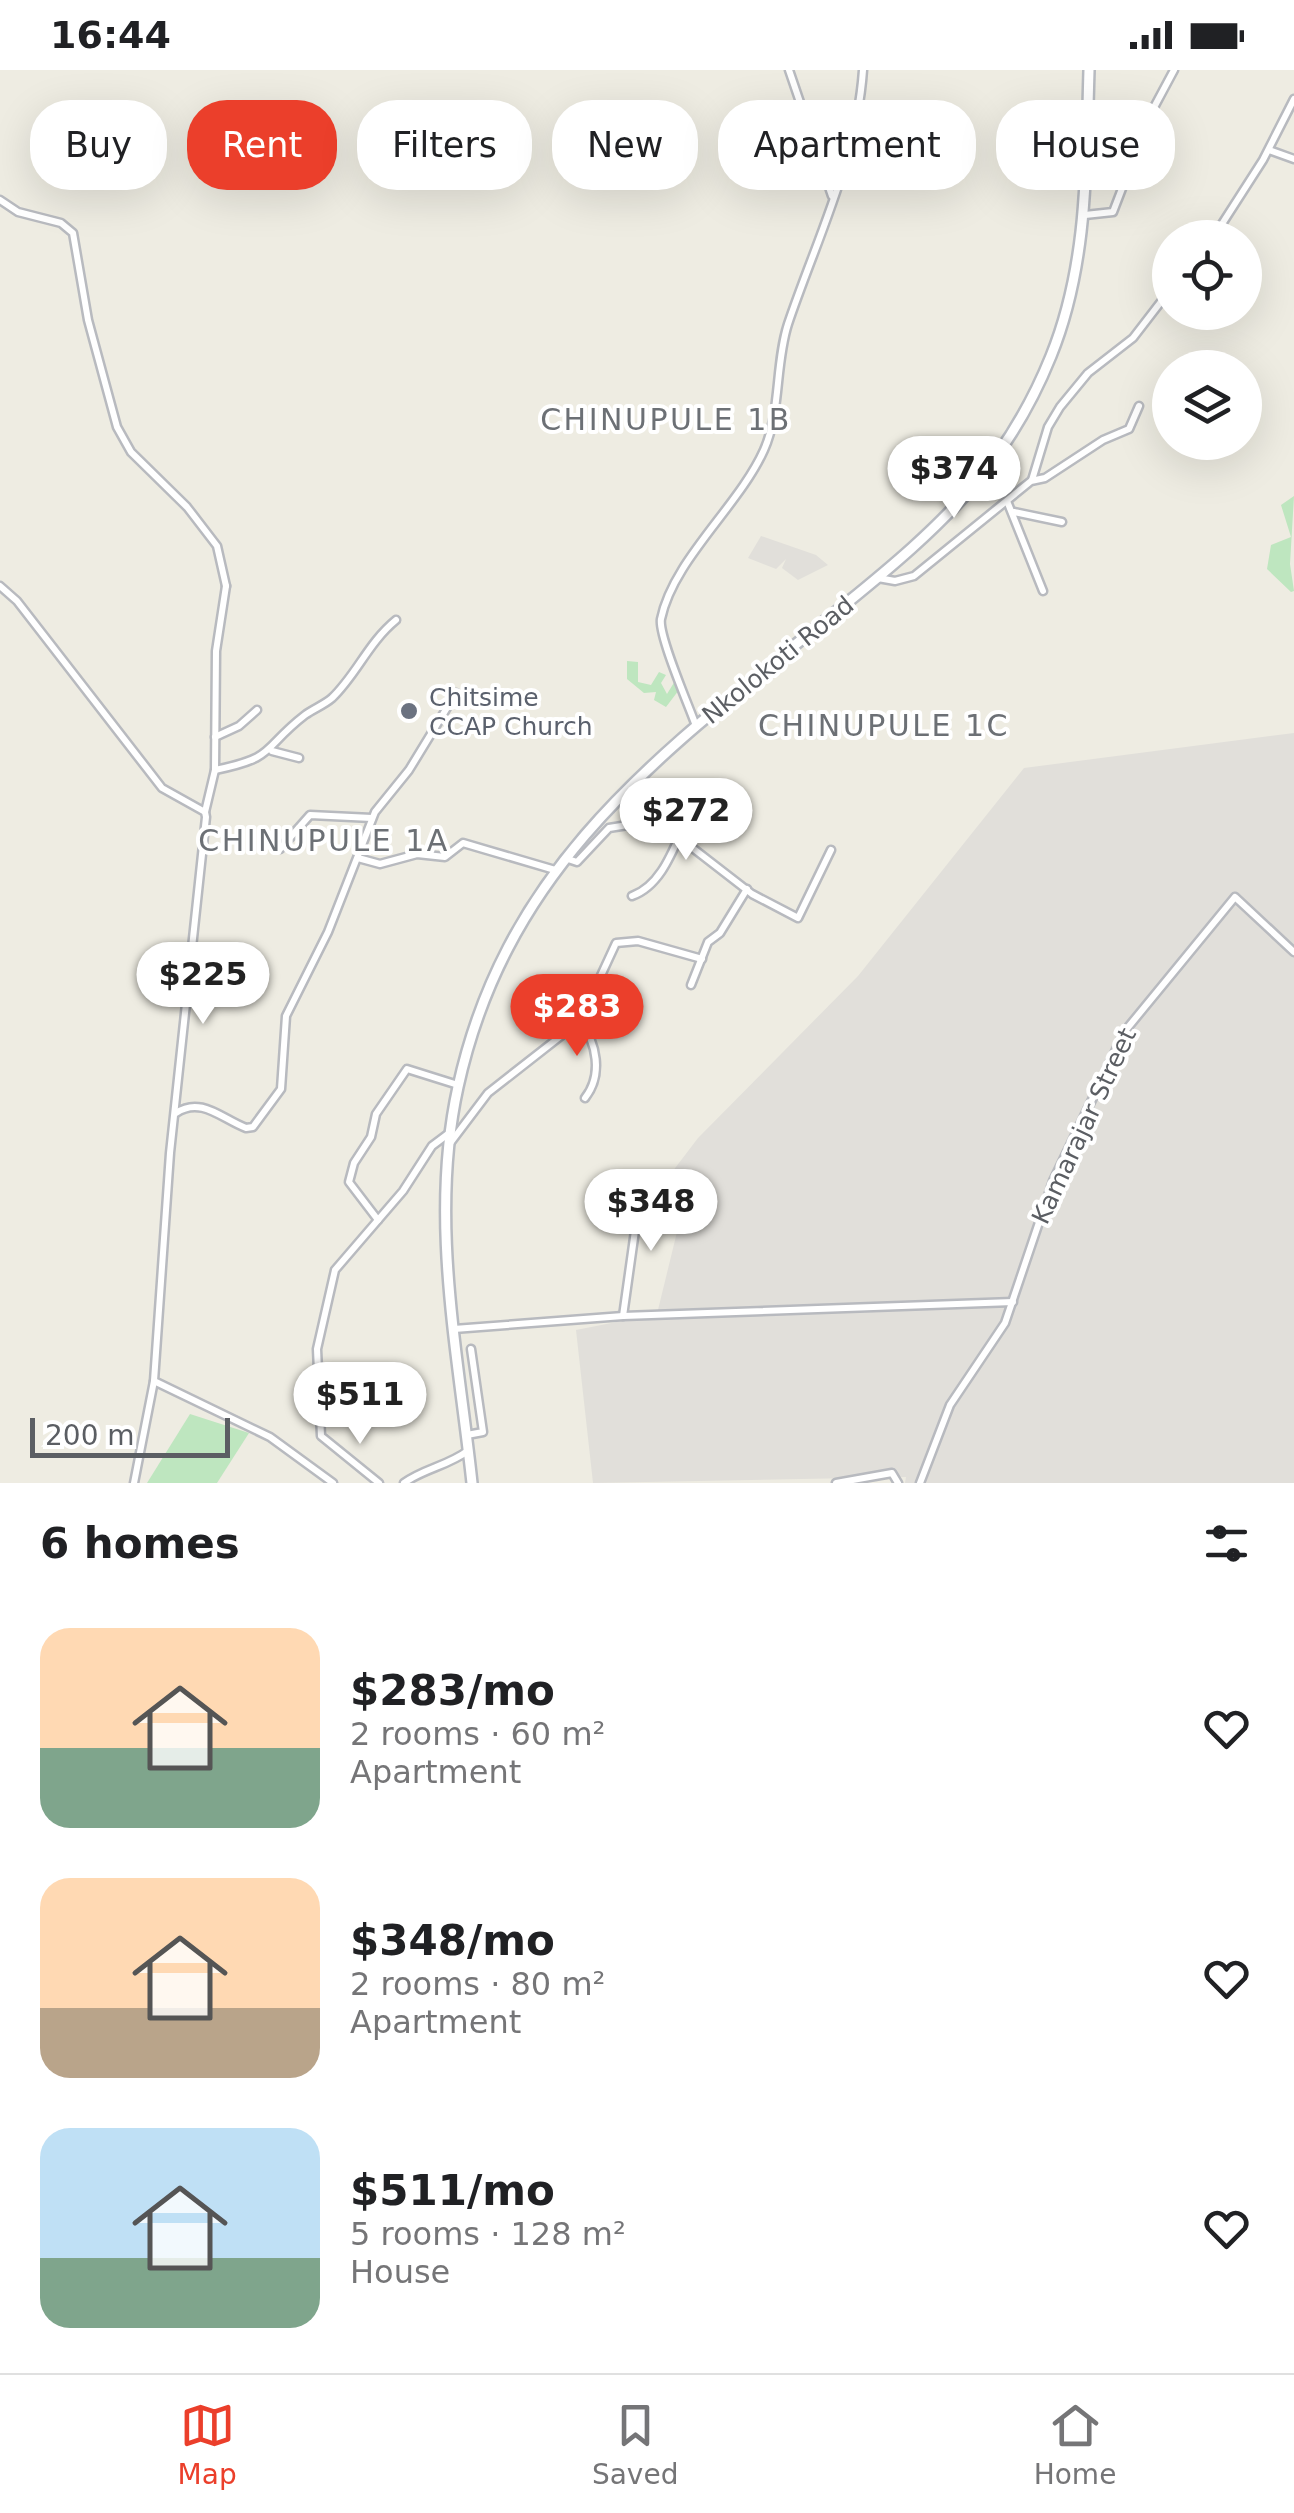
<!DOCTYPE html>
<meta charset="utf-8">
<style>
:root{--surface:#fff;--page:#f6f6f6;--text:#202124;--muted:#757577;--line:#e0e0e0;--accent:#eb3f2b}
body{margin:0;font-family:"DejaVu Sans",sans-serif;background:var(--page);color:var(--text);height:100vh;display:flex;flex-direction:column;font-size:38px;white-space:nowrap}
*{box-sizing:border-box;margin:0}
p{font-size:32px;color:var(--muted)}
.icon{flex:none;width:55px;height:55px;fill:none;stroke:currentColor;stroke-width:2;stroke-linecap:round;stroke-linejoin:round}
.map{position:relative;height:1413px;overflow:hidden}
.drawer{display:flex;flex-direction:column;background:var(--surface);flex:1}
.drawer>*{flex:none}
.guide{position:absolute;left:30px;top:30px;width:1235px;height:90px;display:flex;gap:20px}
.buttons{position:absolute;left:1152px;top:150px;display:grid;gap:20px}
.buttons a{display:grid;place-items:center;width:110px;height:110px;border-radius:50%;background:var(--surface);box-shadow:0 10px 40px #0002;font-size:50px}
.scale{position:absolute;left:30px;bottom:25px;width:200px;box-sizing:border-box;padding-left:10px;border:5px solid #5b5e63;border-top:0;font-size:28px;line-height:35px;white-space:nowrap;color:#5b5e63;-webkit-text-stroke:8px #fff;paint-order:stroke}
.price{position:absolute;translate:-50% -85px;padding:0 22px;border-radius:35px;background:#fff;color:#222;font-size:32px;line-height:65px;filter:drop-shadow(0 2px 5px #0008)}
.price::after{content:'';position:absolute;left:50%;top:60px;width:30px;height:22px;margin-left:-15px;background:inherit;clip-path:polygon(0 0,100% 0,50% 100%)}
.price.selected{background:var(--accent);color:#fff}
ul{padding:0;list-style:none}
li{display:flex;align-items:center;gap:30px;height:250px;padding:0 40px}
li span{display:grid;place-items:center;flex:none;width:280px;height:200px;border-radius:30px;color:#555}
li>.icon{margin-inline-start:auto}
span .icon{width:120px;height:120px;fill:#fffc;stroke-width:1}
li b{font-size:42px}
h2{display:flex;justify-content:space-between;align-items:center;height:120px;padding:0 40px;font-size:42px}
.pill{padding:0 35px;border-radius:40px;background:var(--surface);box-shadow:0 10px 40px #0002;font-size:35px;line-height:90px}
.pill.selected{background:var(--accent);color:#fff}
.status{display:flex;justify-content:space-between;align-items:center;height:70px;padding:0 50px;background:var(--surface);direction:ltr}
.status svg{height:28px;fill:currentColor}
.tabs{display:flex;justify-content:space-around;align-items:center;height:140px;border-top:2px solid var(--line);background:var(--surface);font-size:28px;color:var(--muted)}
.tabs a{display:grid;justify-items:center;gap:5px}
.tabs .selected{color:var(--accent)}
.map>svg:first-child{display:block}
</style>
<div class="status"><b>16:44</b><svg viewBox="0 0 49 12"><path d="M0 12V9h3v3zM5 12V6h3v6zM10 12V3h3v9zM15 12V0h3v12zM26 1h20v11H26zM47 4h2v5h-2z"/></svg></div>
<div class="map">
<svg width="1294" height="1413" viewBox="0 0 1294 1413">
<rect width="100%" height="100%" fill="#eeece2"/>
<!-- industrial -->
<g fill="#e1dfda">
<path d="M761 466 816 485 828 495 798 510 782 498 786 489 776 499 748 488Z"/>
<path d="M1294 663V1413H905L906 1407 593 1413 576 1260 657 1244 686 1125 666 1110 698 1068 858 906 1024 698Z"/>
</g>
<!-- green -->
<g fill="#bee6bf">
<path d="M1294 426 1290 494 1294 521 1291 522 1267 499 1271 475 1291 467 1281 435Z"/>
<path d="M627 591 638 592V612L651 615 659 602 666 605 661 613 667 624 675 611 682 616 666 637 654 630 656 622 644 623 627 609Z"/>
<path d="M190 1344 249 1363 217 1413H147Z"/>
</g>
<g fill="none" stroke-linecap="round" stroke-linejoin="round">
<!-- minor casing -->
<g stroke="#b8babf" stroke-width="11">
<g id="minor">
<path d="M789 0 832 126"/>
<path d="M1269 80 1294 89"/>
<path d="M0 130 18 142 61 153 73 163 88 250 117 357 131 382 187 437 217 476 226 516"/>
<path d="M1085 145 1113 142 1151 43 1174 0"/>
<path d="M1213 168 1263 90 1294 29"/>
<path d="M1032 410 1048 357 1060 337 1088 303 1133 268 1170 220"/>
<path d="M1007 431 1043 521"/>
<path d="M1014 442 1062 452"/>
<path d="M878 508 895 511 914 506 1031 411 1045 408 1103 370 1129 359 1139 336"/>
<path d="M0 516 17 531 162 718 205 742 206 747 170 1083 154 1311 270 1367 333 1413"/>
<path d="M696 656C689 636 658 565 661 549 673 490 739 436 764 380 781 342 775 294 788 254 816 171 857 89 863 0"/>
<path d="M215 667 239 656 257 640"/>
<path d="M272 681 299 688"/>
<path d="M215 700C278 687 261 679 305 645 313 639 324 635 332 628 357 604 368 573 396 550"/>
<path d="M205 742 215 700 216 581 226 516"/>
<path d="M280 779 310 745 372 748"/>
<path d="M358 788 380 794 417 784 445 787 463 773 555 800"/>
<path d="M565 788 577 792 609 758 634 754 681 769 752 824 798 848 831 780"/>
<path d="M632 826C669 813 678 759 697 731L725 720"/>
<path d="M691 915 708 872 720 863 747 819"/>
<path d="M580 951C597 973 603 1005 585 1028"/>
<path d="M176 1043C201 1026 222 1049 246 1058L253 1057 281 1019 286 946 328 862 375 742 409 700 456 623"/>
<path d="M451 1072 488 1023 580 951 616 873 638 871 702 889"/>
<path d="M378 1150 349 1112 354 1093 371 1067 376 1044 407 999 458 1015"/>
<path d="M623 1246 642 1111"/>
<path d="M454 1259 623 1246 1013 1232"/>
<path d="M467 1365 483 1362 471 1279"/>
<path d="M134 1413 154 1311"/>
<path d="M379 1413 321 1366 317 1279 335 1200 403 1121 432 1076 448 1064"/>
<path d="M404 1413C425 1398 448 1396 469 1380"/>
<path d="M836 1413 892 1403 898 1413"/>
<path d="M920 1413 950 1335 1005 1253 1053 1111 1125 961 1235 827 1294 882"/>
</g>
</g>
<!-- secondary casing -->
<g stroke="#b8bbc1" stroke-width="14">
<path id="secondary" d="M472 1413C458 1282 429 1148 458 1017 509 784 675 674 848 532 939 458 1006 398 1051 286 1088 195 1086 97 1089 0"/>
</g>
<!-- minor -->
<use href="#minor" stroke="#fff" stroke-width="6"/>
<!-- secondary -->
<use href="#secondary" stroke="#fff" stroke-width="9"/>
</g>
<!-- markers -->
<circle fill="#6b7280" stroke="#fff" stroke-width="4" cx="409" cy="641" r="10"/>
<g text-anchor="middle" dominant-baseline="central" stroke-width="8" stroke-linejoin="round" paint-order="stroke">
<!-- street labels -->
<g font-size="25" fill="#5b5e63" stroke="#fff">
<text transform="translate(778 590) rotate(-39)">Nkolokoti Road</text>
<text transform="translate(1084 1056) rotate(-65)">Kamarajar Street</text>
</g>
<!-- worship labels -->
<g font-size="25" fill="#5b616d" stroke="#fff" text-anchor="start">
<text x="429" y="627">Chitsime<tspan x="429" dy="29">CCAP Church</tspan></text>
</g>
<!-- quarter labels -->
<g font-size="30" letter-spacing="2.5" fill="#6c7075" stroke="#fff">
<text x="666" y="349">CHINUPULE 1B</text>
<text x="884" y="655">CHINUPULE 1C</text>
<text x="324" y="770">CHINUPULE 1A</text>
</g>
</g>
</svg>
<div class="buttons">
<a><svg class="icon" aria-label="locate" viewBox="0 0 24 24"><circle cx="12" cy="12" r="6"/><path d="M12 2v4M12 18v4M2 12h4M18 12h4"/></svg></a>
<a><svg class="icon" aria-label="layers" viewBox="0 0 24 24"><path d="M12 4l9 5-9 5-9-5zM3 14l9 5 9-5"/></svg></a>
</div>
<div class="scale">200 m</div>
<b class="price" style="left:954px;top:451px">$374</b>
<b class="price" style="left:686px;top:793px">$272</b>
<b class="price" style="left:203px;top:957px">$225</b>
<b class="price selected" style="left:577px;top:989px">$283</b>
<b class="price" style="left:651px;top:1184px">$348</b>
<b class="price" style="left:360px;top:1377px">$511</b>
<div class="guide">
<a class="pill">Buy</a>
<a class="pill selected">Rent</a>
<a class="pill">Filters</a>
<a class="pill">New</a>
<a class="pill">Apartment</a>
<a class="pill">House</a>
</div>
</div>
<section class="drawer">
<h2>6 homes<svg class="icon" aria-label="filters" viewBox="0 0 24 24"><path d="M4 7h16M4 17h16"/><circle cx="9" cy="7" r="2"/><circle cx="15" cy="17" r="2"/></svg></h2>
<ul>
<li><span style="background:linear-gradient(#ffd9b3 60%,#7fa58c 0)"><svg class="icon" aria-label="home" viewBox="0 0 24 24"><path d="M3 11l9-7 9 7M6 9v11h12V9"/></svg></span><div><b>$283/mo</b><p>2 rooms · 60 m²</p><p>Apartment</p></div><svg class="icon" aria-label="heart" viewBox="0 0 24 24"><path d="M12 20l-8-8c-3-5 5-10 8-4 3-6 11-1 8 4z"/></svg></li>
<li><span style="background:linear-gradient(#ffd9b3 65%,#b9a48a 0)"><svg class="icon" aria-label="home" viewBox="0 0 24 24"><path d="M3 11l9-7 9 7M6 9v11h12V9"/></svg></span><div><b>$348/mo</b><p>2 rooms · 80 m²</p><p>Apartment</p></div><svg class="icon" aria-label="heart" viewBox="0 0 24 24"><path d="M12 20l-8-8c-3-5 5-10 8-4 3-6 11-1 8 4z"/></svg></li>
<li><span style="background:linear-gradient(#bfe0f5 65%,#7fa58c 0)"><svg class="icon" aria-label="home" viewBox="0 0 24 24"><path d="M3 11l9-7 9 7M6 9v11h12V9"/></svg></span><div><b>$511/mo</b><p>5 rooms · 128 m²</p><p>House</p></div><svg class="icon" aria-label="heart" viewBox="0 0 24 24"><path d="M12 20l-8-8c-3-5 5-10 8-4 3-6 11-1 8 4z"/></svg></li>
</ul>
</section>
<nav class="tabs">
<a class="selected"><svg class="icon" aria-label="map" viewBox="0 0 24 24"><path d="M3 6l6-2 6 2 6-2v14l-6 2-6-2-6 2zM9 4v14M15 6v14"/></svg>Map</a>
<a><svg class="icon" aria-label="saved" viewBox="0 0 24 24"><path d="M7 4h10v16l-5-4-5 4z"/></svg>Saved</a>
<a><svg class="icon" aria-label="home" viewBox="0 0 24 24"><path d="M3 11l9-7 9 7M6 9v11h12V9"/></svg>Home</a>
</nav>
